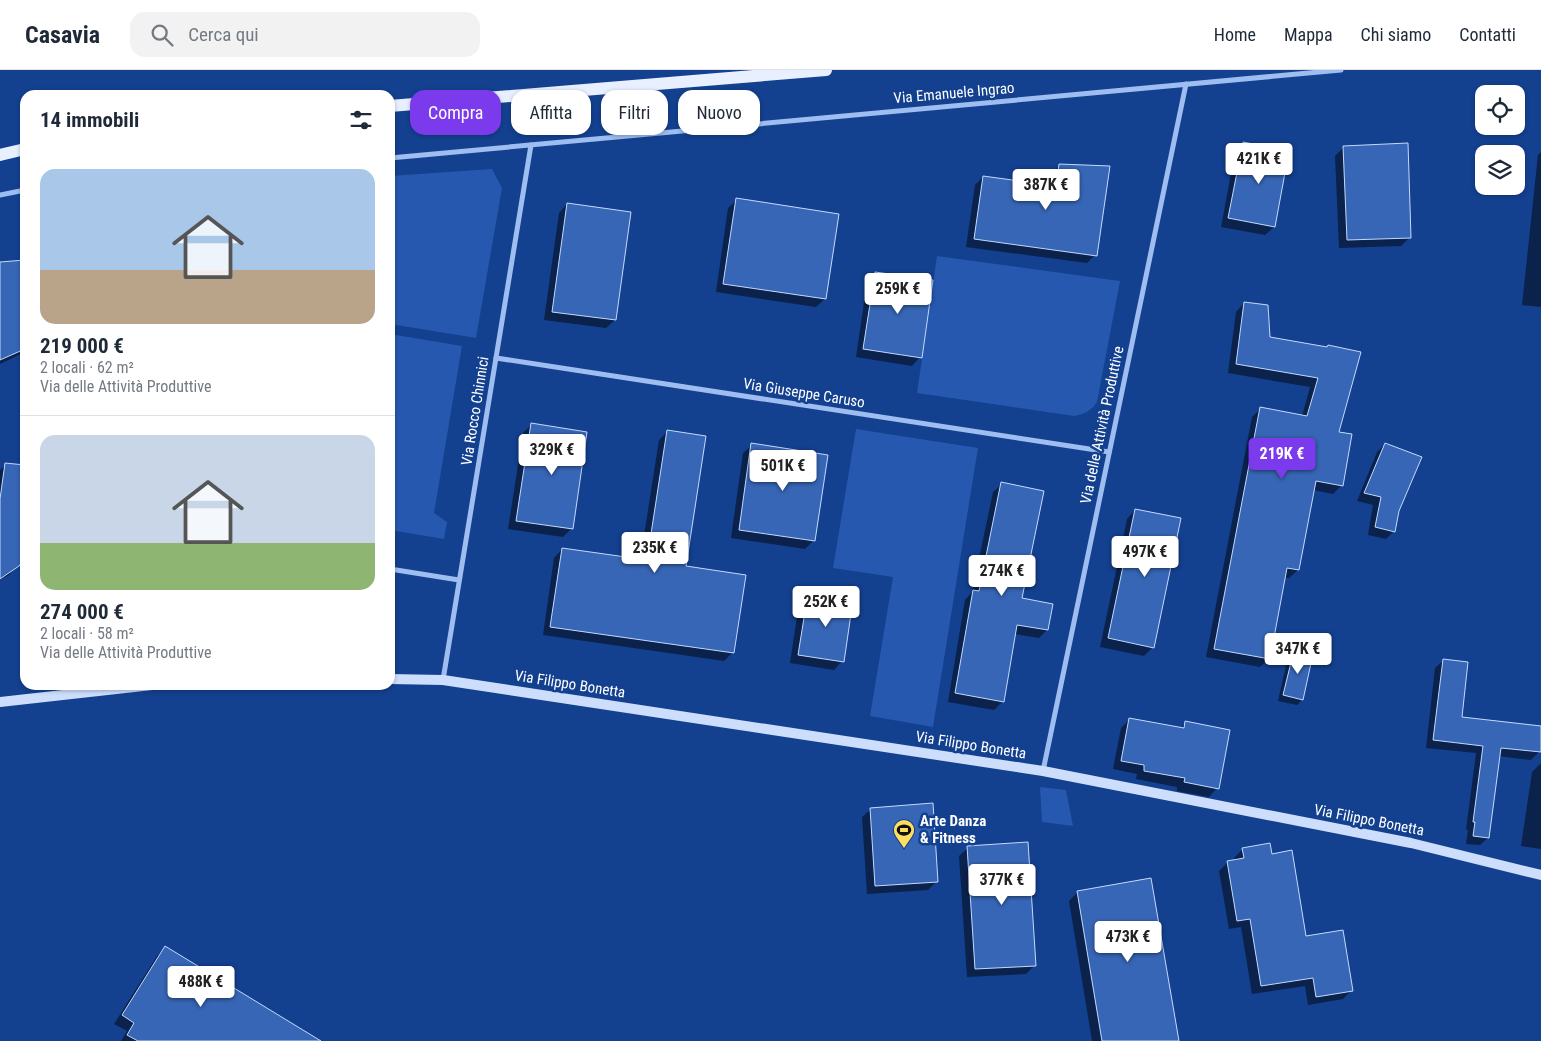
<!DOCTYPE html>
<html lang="it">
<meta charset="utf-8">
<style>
:root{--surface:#fff;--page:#f2f2f3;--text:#1f2937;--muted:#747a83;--line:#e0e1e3;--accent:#7c3aed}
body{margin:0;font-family:"Roboto Condensed",sans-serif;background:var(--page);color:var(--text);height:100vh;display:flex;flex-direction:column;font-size:19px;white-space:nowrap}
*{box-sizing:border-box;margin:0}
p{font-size:16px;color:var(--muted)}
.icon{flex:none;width:28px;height:28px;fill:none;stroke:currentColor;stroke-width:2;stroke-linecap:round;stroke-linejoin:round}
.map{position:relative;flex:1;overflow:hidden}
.panel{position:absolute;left:20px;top:20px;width:375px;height:600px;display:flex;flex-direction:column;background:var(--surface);border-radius:15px;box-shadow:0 1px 4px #0004}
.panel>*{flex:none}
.top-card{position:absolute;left:410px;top:20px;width:475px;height:45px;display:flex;gap:10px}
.controls{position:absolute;left:1475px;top:15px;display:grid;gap:10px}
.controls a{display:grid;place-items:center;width:50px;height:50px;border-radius:10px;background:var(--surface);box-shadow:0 1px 4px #0004;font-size:25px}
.price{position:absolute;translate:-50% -42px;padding:0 11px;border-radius:5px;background:#fff;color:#222;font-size:16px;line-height:32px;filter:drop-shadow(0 1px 2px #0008)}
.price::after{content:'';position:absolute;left:50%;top:30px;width:15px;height:11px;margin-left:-8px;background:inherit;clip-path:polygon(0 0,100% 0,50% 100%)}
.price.active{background:var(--accent);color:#fff}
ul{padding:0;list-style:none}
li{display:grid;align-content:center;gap:10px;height:265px;padding:0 20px}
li+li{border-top:1px solid var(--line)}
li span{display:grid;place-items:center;height:155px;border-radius:15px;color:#555}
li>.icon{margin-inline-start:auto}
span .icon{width:90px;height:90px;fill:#fffc;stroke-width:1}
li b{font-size:21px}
h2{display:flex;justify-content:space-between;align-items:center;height:60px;padding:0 20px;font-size:21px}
.tag{padding:0 18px;border-radius:15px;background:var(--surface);box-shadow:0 1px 4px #0004;font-size:18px;line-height:45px}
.tag.active{background:var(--accent);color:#fff}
header{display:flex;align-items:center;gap:30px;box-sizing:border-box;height:70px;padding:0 25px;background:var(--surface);border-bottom:1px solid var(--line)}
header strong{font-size:24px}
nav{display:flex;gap:28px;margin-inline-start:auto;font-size:18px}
.search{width:350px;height:45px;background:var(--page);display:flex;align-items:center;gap:12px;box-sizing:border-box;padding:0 18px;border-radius:15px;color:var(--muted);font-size:19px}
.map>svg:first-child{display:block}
</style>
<header>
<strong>Casavia</strong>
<div class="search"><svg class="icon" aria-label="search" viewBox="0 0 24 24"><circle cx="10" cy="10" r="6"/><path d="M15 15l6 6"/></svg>Cerca qui</div>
<nav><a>Home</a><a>Mappa</a><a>Chi siamo</a><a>Contatti</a></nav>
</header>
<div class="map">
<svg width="1541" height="971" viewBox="0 0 1541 971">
<rect width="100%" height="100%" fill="#13408f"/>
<!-- green -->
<g fill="#2558ae">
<path d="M492 99 502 118 476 268 390 254V106Z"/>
<path d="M937 186 1120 211 1097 332C1091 341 1085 344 1074 346L917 323Z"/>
<path d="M390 264 462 276 434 443 447 452 444 469 390 460Z"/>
<path d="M856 359 978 378 933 657 870 646 893 507 833 498Z"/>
<path d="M1040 717 1066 720 1073 756 1042 752Z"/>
</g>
<!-- shadow -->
<g fill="#0007">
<path d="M1243 74 1288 82 1274 157 1265 165 1221 157 1235 82Z"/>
<path d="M1344 77 1410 167 1401 176 1339 178 1335 86Z"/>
<path d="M1541 82V237L1522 235 1538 85Z"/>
<path d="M1060 95 1095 185 1087 193 966 177 975 115 983 107 1050 116 1052 103Z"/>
<path d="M737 130 825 229 816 237 716 222 728 138Z"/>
<path d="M567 134 615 250 606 258 544 250 559 143Z"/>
<path d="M25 191V282L0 294V193Z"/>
<path d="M876 203 920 287 912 296 856 287 867 212Z"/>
<path d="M1244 233 1268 268 1326 278 1338 363 1341 416 1333 424 1313 420 1298 500 1289 508H1284L1269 589 1260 597 1206 587 1252 347 1261 338 1302 346 1310 317 1228 303 1236 242Z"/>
<path d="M532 354 571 459 563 467 508 459 523 363Z"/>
<path d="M667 362 684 497 744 506 732 583 724 591 543 565 554 488 562 479 640 491 659 370Z"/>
<path d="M1385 374 1398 441 1394 461 1386 469 1368 465 1373 435 1357 431 1377 382Z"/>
<path d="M752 375 814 470 805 479 731 468 743 383Z"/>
<path d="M6 395 25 396V486L9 505 0 510V400Z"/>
<path d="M1002 414 1020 529 1047 560 1039 568 1015 564 1003 631 994 640 948 632 965 530 972 522 993 422Z"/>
<path d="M1135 440 1153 577 1144 586 1100 577 1127 449Z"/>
<path d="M808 524 842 591 834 600 790 593 799 533Z"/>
<path d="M1294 581 1302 630 1297 635 1278 631 1288 587Z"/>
<path d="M1443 591 1460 648 1541 658 1539 682 1531 690 1498 686 1488 768 1480 775 1466 774 1468 760H1466L1476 683 1426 678 1435 598Z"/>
<path d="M1130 649 1180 658 1186 653 1217 718 1209 727 1177 721V717L1136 709 1137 704 1113 699 1121 658Z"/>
<path d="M1540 694H1541V779L1521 776 1532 702Z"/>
<path d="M871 739 937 811 928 820 867 824 862 747Z"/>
<path d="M968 778 1035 895 1026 904 967 907 959 786Z"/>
<path d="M1243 779 1271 785 1305 867 1351 921 1343 929 1308 935 1305 916 1252 924 1241 857 1229 859 1219 801 1228 792 1235 791 1234 788Z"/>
<path d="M1077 823 1178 971H1092L1069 831Z"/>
<path d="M165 877 306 971H121L127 961 114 954 157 886Z"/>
</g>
<!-- building -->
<g fill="#3766b6" stroke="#c5dafc">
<path d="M1243 72 1289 81 1275 157 1228 148Z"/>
<path d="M1408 73 1411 168 1347 170 1343 76Z"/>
<path d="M1059 94 1110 96 1097 186 974 169 983 106 1056 116Z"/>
<path d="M736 128 839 144 826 229 723 214Z"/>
<path d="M567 133 631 142 616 250 552 242Z"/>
<path d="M25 190V279L0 290V192Z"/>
<path d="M875 202 933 210 922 288 863 279Z"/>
<path d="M1244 232 1268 235 1270 267 1327 277 1328 275 1361 282 1339 362 1352 364 1343 416 1316 411 1299 500 1287 498 1270 589 1214 579 1260 337 1307 346 1318 308 1236 294Z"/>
<path d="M531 353 587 362 573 459 516 451Z"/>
<path d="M667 360 706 366 686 496 746 505 734 583 550 557 562 478 647 490Z"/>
<path d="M751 373 828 385 815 471 739 460Z"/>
<path d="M1385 373 1422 387 1399 441 1395 462 1375 457 1381 427 1364 423Z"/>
<path d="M5 393 25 395V488L19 496 0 509V429Z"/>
<path d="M1001 412 1044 421 1022 528 1053 534 1048 560 1017 555 1004 632 955 623 973 520 979 521Z"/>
<path d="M1135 439 1181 448 1154 578 1108 568Z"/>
<path d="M808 523 853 530 844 592 798 585Z"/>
<path d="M1294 580 1313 584 1303 630 1283 625Z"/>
<path d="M1443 589 1468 592 1462 647 1541 656V682L1501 678 1489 768 1473 766 1475 752H1473L1483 676 1433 670Z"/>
<path d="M1129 648 1184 658 1185 651 1230 660 1219 719 1184 712 1185 708 1144 701V695L1121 691Z"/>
<path d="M933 733 938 812 875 816 870 738Z"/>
<path d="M1028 772 1036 896 975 899 967 776Z"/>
<path d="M1270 773 1272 784 1292 780 1306 866 1343 860 1353 921 1316 927 1313 908 1261 916 1250 849 1237 851 1227 791 1244 788 1242 778Z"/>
<path d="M1151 808 1179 971H1102L1077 821Z"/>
<path d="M165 876 321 971H138L127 965 134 953 122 945Z"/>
</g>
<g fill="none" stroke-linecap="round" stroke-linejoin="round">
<!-- street -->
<g stroke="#9ebdf1" stroke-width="5">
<path d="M390 88 1341 0"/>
<path d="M0 125 25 120"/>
<path d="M496 288 1109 382"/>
<path d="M390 499 459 510"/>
<path d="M443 610 531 75"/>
<path d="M1043 701 1186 14"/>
</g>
<!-- secondary -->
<g stroke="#cdddfc" stroke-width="10">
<path d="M390 609 443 610 1043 701 1411 773 1541 805"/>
<path d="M0 632 152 615"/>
</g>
<!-- primary -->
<g stroke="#e8efff" stroke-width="12">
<path d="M390 36 826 0"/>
<path d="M0 85 25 79"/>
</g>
</g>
<!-- icons -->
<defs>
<g id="stadium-pin" transform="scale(1.125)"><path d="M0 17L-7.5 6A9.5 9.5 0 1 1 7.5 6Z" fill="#ffdd5e" stroke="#13408f"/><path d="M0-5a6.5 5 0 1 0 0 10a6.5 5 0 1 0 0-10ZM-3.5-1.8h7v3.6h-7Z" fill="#111"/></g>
</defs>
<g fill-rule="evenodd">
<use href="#stadium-pin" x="904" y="760"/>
</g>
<g text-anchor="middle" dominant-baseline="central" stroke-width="5" stroke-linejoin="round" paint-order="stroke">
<!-- street labels -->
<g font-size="15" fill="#fff" stroke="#13408f">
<text transform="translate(954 23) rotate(-5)">Via Emanuele Ingrao</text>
<text transform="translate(804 323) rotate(9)">Via Giuseppe Caruso</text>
<text transform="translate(475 341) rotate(-81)">Via Rocco Chinnici</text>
<text transform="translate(1102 355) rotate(-78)">Via delle Attività Produttive</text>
<text transform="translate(570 614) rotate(9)">Via Filippo Bonetta</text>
<text transform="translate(971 675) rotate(9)">Via Filippo Bonetta</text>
<text transform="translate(1369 750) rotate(11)">Via Filippo Bonetta</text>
</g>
<!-- poi labels -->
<g font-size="15" font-weight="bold" fill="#fff" stroke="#13408f" text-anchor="start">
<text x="920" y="751">Arte Danza<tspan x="920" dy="17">&amp; Fitness</tspan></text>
</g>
</g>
</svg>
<div class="controls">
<a><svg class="icon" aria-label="locate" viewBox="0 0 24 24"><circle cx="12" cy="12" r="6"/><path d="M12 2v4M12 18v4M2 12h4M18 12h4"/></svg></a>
<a><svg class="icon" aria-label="layers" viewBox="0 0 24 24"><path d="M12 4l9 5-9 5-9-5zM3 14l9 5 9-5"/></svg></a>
</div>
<b class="price" style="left:1259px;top:115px">421K €</b>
<b class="price" style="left:1046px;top:141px">387K €</b>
<b class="price" style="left:898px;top:245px">259K €</b>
<b class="price" style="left:552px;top:406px">329K €</b>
<b class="price active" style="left:1282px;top:410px">219K €</b>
<b class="price" style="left:783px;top:422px">501K €</b>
<b class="price" style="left:655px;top:504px">235K €</b>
<b class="price" style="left:1145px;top:508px">497K €</b>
<b class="price" style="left:1002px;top:527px">274K €</b>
<b class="price" style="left:826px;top:558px">252K €</b>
<b class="price" style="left:1298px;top:605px">347K €</b>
<b class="price" style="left:1002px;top:836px">377K €</b>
<b class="price" style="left:1128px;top:893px">473K €</b>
<b class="price" style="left:201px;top:938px">488K €</b>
<div class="top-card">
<a class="tag active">Compra</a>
<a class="tag">Affitta</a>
<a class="tag">Filtri</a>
<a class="tag">Nuovo</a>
</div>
<section class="panel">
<h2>14 immobili<svg class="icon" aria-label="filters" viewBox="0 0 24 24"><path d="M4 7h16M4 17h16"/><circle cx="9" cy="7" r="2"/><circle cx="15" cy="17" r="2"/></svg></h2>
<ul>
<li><span style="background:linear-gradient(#a9c7e8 65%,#b9a48a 0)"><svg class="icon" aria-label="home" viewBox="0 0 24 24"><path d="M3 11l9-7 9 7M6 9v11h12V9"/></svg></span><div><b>219 000 €</b><p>2 locali · 62 m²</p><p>Via delle Attività Produttive</p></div></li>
<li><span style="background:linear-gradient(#c9d6e8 70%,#8fb573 0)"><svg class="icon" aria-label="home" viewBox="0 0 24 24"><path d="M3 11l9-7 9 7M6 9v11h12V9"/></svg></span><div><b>274 000 €</b><p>2 locali · 58 m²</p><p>Via delle Attività Produttive</p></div></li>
</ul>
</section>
</div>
